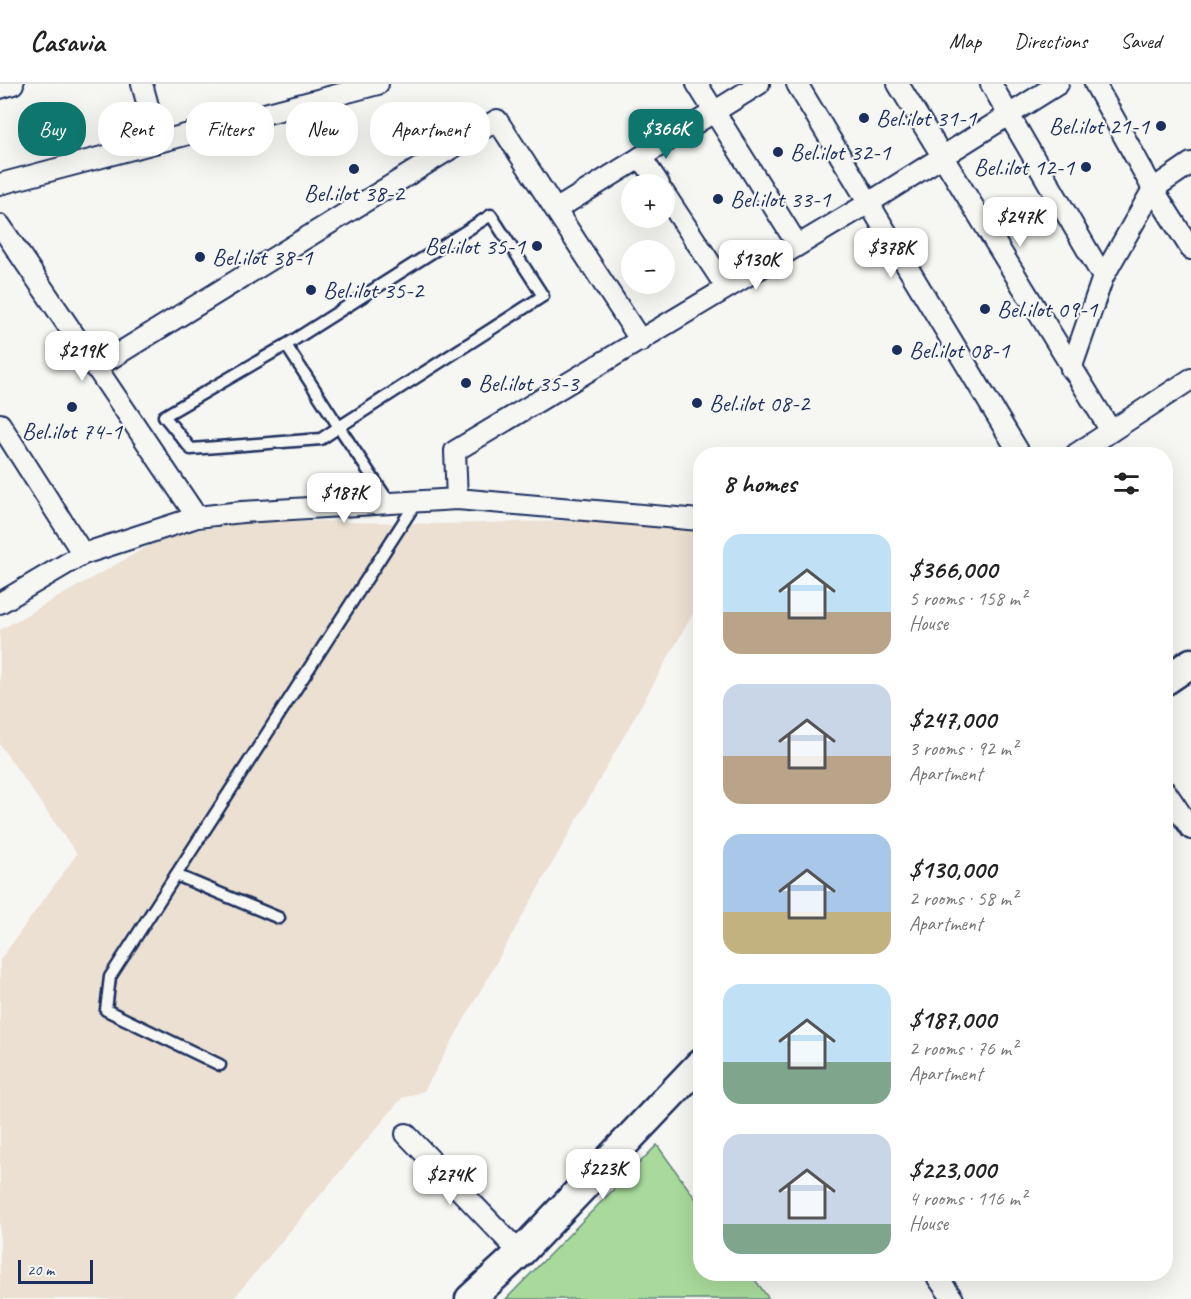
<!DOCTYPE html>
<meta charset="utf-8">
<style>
:root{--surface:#fff;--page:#f2f2f2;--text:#222;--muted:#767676;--line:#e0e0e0;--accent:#0f766e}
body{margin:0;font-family:Caveat,sans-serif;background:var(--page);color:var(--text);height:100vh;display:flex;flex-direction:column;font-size:22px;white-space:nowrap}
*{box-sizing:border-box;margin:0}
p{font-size:20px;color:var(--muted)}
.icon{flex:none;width:33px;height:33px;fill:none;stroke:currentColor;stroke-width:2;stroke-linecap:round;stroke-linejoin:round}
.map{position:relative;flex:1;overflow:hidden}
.sheet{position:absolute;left:693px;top:363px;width:480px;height:834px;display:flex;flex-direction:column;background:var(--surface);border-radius:24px;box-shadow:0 6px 24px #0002}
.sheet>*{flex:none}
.hud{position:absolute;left:18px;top:18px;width:570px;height:54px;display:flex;gap:12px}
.tools{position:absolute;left:621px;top:90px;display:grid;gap:12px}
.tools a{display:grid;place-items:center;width:54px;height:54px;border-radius:50%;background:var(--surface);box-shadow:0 6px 24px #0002;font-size:30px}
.scale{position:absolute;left:18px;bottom:15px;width:75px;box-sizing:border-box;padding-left:6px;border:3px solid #1b2f5e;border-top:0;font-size:16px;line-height:21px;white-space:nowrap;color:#1b2f5e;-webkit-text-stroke:4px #f6f6f2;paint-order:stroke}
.price{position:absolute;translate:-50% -51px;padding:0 14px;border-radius:12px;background:#fff;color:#222;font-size:20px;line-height:39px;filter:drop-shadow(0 2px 3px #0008)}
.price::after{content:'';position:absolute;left:50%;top:36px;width:18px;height:14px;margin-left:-9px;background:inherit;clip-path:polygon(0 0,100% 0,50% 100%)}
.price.selected{background:var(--accent);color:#fff}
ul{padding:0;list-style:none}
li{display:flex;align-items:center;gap:18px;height:150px;padding:0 30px}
li span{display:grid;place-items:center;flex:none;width:168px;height:120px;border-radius:18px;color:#555}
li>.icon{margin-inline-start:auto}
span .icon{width:72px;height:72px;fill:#fffc;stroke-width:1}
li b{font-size:26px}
h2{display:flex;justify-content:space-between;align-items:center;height:72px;padding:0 30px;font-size:26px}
.chip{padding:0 21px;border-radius:24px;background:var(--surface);box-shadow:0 6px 24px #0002;font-size:21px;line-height:54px}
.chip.selected{background:var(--accent);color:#fff}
header{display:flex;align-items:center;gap:36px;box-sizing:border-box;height:84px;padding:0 30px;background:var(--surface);border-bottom:2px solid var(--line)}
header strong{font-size:28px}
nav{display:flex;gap:33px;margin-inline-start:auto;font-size:21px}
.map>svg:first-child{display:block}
</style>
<header>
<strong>Casavia</strong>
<nav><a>Map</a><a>Directions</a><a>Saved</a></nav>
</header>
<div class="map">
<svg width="1191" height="1215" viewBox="0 0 1191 1215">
<rect width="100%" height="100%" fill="#f6f6f2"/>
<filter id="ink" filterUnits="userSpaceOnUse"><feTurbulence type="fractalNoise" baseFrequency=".0167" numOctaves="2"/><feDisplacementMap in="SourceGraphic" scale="12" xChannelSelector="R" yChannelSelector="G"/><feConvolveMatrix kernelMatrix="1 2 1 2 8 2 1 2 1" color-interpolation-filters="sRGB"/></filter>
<g filter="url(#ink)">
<!-- built -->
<path fill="#ebe0d1" d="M262 436 441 440 606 436 700 447V517L424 1007 402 1014 233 1215H0V876L77 770 0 661V546L168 451Z"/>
<!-- green -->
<path fill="#a9da9b" stroke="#62847c" stroke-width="1.5" d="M657 1061 700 1121V1190H751L769 1215H506Z"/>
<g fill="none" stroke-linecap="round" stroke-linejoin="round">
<!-- lane casing -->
<g stroke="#1b2f5e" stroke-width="15">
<g id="lane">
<path d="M491 131 543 212 339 343 286 261Z"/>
<path d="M286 261 164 332 191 365 321 355 339 343 389 418"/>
<path d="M176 791 279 834"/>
<path d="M220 981 106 926 110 893 417 417"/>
</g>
</g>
<!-- street casing -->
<g stroke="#1b2f5e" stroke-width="24">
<g id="street">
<path d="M142 0 158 58"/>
<path d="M697 0 797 160"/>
<path d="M797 0 1020 370"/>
<path d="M898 0 1111 347"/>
<path d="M991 0 1103 193"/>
<path d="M1095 0 1153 105 1191 165"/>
<path d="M0 4 13 0"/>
<path d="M641 73 659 100"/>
<path d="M0 100 378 0"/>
<path d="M664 109 726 203"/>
<path d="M557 125 759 0"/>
<path d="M0 141 197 433"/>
<path d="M95 284 497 36 641 257"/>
<path d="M1071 285 1103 193 1153 105 1191 79"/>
<path d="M0 340 83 470"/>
<path d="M1076 370 1191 295"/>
<path d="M457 415 455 367 867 120 1058 0"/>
<path d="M0 519 83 470 197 433 242 428 457 415 700 436"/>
<path d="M1166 708 1191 745"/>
<path d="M406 1050 520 1169"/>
<path d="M935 1190 953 1215"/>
</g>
</g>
<!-- secondary casing -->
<g stroke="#1b2f5e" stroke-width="33">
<g id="secondary">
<path d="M1166 596 1191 579"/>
<path d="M470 1215 520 1169 700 980"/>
</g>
</g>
<!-- lane -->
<use href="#lane" stroke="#f6f6f2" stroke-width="10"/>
<!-- street -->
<use href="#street" stroke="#f6f6f2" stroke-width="20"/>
<!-- secondary -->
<use href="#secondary" stroke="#f6f6f2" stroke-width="28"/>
</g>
</g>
<!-- markers -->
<g fill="#1b2f5e" stroke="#f6f6f2" stroke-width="2">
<circle cx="864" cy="34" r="6"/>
<circle cx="1161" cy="42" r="6"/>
<circle cx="778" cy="68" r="6"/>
<circle cx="1086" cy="83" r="6"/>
<circle cx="354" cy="85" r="6"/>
<circle cx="718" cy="115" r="6"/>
<circle cx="537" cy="162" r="6"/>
<circle cx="200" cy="173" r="6"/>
<circle cx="311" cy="206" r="6"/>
<circle cx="985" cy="225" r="6"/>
<circle cx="897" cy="266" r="6"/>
<circle cx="466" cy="299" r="6"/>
<circle cx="697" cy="319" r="6"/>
<circle cx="72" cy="323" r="6"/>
</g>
<g text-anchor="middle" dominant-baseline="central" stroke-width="4.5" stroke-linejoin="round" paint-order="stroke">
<!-- poi labels -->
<g font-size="24" fill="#1b2f5e" stroke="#f6f6f2" text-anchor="start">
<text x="876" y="34">Bel.ilot 31-1</text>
<text x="1149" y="42" text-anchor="end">Bel.ilot 21-1</text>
<text x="790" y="68">Bel.ilot 32-1</text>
<text x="1074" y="83" text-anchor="end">Bel.ilot 12-1</text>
<text x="354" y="109" text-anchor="middle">Bel.ilot 38-2</text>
<text x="730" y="115">Bel.ilot 33-1</text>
<text x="525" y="162" text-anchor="end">Bel.ilot 35-1</text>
<text x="212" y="173">Bel.ilot 38-1</text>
<text x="323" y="206">Bel.ilot 35-2</text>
<text x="997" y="225">Bel.ilot 09-1</text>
<text x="909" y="266">Bel.ilot 08-1</text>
<text x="478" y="299">Bel.ilot 35-3</text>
<text x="709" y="319">Bel.ilot 08-2</text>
<text x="72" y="347" text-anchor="middle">Bel.ilot 74-1</text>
</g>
</g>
</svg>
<div class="tools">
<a>+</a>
<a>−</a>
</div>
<div class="scale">20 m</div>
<b class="price selected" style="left:666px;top:76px">$366K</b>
<b class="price" style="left:1020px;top:164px">$247K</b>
<b class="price" style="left:891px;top:195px">$378K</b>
<b class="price" style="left:756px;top:207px">$130K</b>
<b class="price" style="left:82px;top:298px">$219K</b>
<b class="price" style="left:344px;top:440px">$187K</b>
<b class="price" style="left:603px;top:1116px">$223K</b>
<b class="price" style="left:450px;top:1122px">$274K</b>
<div class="hud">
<a class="chip selected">Buy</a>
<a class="chip">Rent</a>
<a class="chip">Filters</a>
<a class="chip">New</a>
<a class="chip">Apartment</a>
</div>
<section class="sheet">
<h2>8 homes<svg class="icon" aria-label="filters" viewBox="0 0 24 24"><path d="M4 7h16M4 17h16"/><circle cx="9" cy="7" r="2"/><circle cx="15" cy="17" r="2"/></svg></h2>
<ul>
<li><span style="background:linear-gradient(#bfe0f5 65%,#b9a48a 0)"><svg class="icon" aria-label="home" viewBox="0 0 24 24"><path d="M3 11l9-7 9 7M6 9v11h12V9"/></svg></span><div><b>$366,000</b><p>5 rooms · 158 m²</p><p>House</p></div></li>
<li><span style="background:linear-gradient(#c9d6e8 60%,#b9a48a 0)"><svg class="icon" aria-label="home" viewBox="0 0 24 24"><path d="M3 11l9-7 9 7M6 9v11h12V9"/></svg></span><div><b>$247,000</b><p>3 rooms · 92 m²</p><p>Apartment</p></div></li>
<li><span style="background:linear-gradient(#a9c7e8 65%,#c2b280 0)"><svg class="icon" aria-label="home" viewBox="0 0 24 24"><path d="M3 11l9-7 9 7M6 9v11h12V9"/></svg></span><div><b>$130,000</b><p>2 rooms · 58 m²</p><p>Apartment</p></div></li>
<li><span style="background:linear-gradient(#bfe0f5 65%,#7fa58c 0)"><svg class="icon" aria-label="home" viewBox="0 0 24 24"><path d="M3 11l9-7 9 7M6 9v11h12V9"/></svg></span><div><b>$187,000</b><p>2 rooms · 76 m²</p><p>Apartment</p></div></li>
<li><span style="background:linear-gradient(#c9d6e8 75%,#7fa58c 0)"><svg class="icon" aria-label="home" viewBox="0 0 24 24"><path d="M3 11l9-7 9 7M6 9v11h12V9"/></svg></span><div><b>$223,000</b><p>4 rooms · 116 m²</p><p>House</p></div></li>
</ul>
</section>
</div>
